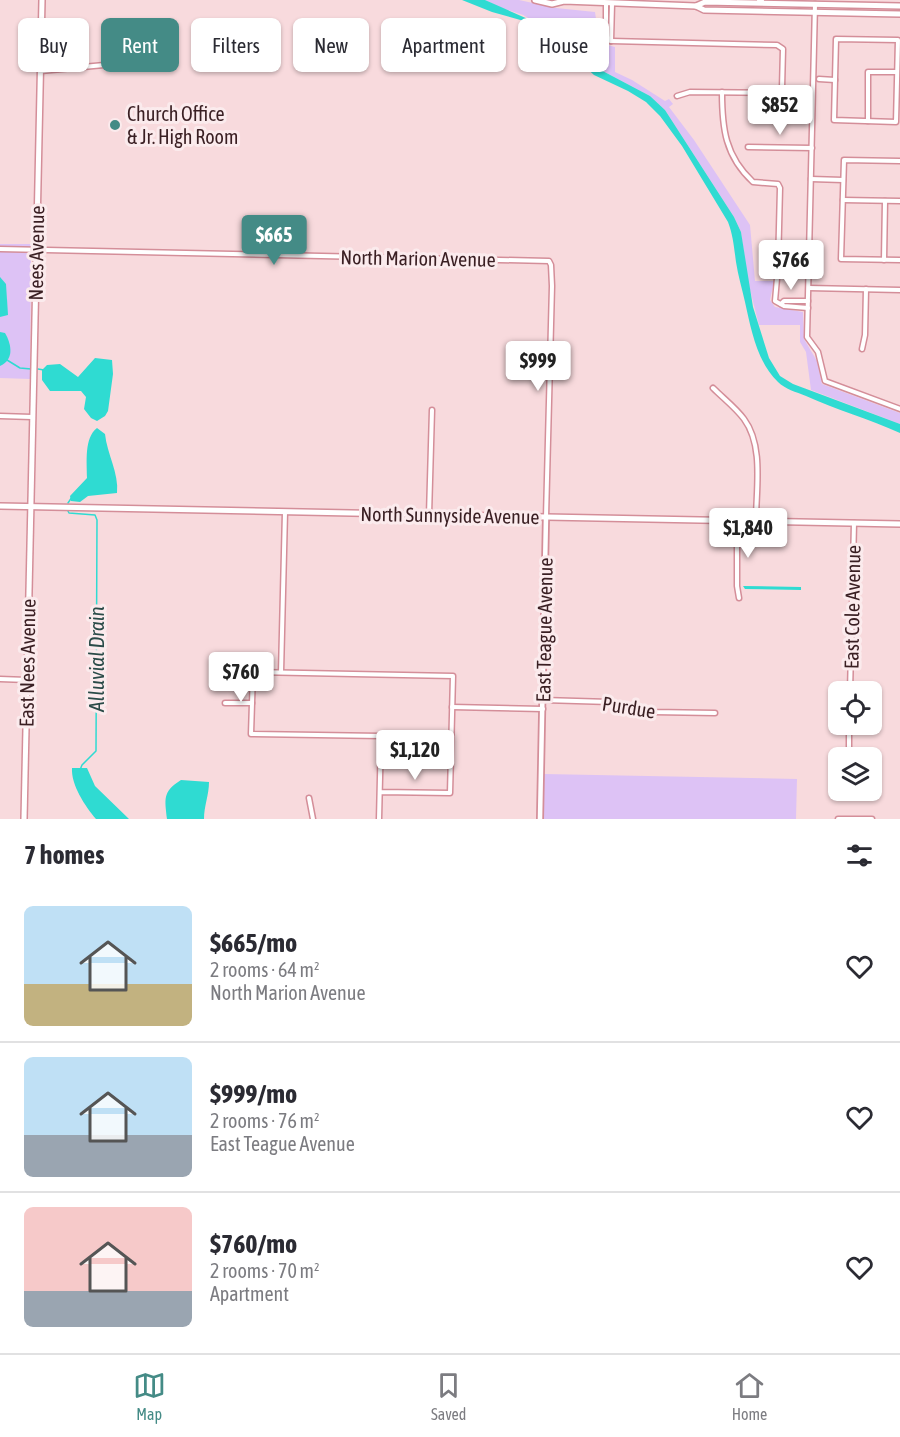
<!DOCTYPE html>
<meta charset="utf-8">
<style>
:root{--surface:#fff;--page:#f2f2f3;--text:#2b2b33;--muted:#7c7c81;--line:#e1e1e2;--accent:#448b86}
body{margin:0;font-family:"Asap Condensed",sans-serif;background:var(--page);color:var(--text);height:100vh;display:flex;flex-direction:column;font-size:22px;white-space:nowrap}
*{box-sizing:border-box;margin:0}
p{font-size:20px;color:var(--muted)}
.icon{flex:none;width:33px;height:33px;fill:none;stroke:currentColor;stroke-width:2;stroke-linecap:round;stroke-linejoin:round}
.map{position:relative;height:819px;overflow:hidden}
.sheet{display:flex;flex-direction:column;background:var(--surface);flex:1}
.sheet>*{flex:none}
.banner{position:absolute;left:18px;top:18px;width:864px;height:54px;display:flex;gap:12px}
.buttons{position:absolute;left:828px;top:681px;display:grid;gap:12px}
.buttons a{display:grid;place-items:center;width:54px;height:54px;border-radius:9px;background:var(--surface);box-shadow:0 2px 4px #0004;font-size:30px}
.price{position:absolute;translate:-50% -51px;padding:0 14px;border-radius:6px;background:#fff;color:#222;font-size:20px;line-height:39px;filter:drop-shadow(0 2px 3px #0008)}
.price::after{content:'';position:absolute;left:50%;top:36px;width:18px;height:14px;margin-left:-9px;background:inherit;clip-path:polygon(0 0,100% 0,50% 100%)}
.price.active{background:var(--accent);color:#fff}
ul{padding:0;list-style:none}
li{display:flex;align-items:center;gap:18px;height:150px;padding:0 24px}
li+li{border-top:2px solid var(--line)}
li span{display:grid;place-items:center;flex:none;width:168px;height:120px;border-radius:9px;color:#555}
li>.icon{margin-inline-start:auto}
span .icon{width:72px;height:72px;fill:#fffc;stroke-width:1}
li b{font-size:26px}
h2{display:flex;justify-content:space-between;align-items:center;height:72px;padding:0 24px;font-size:26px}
.pill{padding:0 21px;border-radius:9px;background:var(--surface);box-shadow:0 2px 4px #0004;font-size:21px;line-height:54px}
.pill.active{background:var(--accent);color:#fff}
.tabs{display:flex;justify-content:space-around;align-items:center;height:84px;border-top:2px solid var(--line);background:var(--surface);font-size:16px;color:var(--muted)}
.tabs a{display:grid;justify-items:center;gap:3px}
.tabs .active{color:var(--accent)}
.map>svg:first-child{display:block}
</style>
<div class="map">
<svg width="900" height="819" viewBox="0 0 900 819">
<rect width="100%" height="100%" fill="#f8dadd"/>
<!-- green -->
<g fill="#ddc2f5">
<path d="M485 0H519L556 8 595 12 597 26 604 44 615 47V72L632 80 665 101 669 99 673 104 669 107 694 140 750 225 755 281H774L770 300 775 307 803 312 804 339 817 361 822 384 900 413V424L811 390 806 352 800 342V325H759L748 282 741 232 734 217 665 110 650 96 597 68 573 44 523 15 499 7Z"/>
<path d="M0 244H31L30 379 0 378Z"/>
<path d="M544 774 797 779 796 819H543Z"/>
</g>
<!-- water -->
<g fill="#2fdbd2">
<path d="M462 0H485L555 31 573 44 597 68 650 96 665 110 734 217 741 232 753 307 769 358 780 376 793 384 900 424V433C869 419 837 410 806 396 796 392 785 389 778 382 757 362 751 329 745 302 742 289 738 275 736 262 734 247 733 235 728 222L682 146 660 116 646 102 628 91 594 75 552 36 524 21 492 12Z"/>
<path d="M0 277 6 284 8 315 0 317Z"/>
<path d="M0 332 5 333C12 345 14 360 0 366Z"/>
<path d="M95 358 112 360 113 374 108 411 105 416 97 421 91 418 84 409 86 397 81 391H50L42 380V370L47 365 60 364 78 377Z"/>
<path d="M97 428 105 434C107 454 119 473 117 493L88 496 80 502 71 501 70 496 87 478C87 462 84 438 97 428Z"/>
<path d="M743 586 801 587V590L745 589Z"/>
<path d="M72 768H87L95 786 129 819H96C85 806 71 785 72 768Z"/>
<path d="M181 780 209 782C209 795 204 806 204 819H167C165 799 162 792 181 780Z"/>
</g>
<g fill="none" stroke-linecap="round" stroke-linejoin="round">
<!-- stream -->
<g stroke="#2fdbd2" stroke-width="1.5">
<path d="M7 360 20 368 31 369"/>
<path d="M38 369 44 370"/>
<path d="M68 503 72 497"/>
<path d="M68 511 69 513 95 515 97 520 96 751 82 765 80 770"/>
</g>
<!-- minor casing -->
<g stroke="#d48e99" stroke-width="7">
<g id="minor">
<path d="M759 0 760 3 762 0"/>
<path d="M606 4V36L611 41"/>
<path d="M815 4 807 337 818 352 825 381 900 409"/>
<path d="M836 39 898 40 896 122 834 120Z"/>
<path d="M611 41 777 45 783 49 782 88 778 93 690 92 677 96"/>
<path d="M611 41 612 4"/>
<path d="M41 71 167 59 174 61"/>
<path d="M819 79 835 80"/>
<path d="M722 92C722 128 725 156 753 182L778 184 780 188 778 267 775 301 784 306 808 308"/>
<path d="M868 121V72H897"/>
<path d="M748 147 812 148"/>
<path d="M900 161 844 160 841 259 900 260"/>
<path d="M811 179 843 180"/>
<path d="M843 200 900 201"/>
<path d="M0 249 549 261 551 265 552 286 546 517"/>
<path d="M884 260 885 201"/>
<path d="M809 288 900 290"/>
<path d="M781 304 784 301H808"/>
<path d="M862 349 865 335 866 289"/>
<path d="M713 388C723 398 736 408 744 419 764 446 756 489 756 521"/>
<path d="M0 416 32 417"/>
<path d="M429 515 432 410"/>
<path d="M737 521V586L739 598"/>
<path d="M281 672 285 512"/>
<path d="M0 679 27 680"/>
<path d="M850 692 854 523"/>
<path d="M543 700 610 702 643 711 653 712 715 713"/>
<path d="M225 703H252"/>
<path d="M452 707 543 709"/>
<path d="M849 747V724"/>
<path d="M309 798 313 819"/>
<path d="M379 819 381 736 251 734 253 672 453 676 450 793 380 792"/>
<path d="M838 819H872"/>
</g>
</g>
<!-- tertiary casing -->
<g stroke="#d48e99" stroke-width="8">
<path id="tertiary" d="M540 819 546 517"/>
</g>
<!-- secondary casing -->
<g stroke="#d48e99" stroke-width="8">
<g id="secondary">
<path d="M535 0 552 4 564 1 696 6 704 10 900 14"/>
<path d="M696 6 705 2 900 6"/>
<path d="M0 506 900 524"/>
<path d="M24 819 42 0"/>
</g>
</g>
<!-- minor -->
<use href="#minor" stroke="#fff" stroke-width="4"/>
<!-- tertiary -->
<use href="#tertiary" stroke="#fff" stroke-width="4.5"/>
<!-- secondary -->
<use href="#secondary" stroke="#fff" stroke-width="5"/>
</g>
<!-- markers -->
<circle fill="#448b86" stroke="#fbebed" stroke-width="2" cx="115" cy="125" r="6"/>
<g text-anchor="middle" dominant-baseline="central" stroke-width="6" stroke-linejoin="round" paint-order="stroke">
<!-- poi labels -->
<g font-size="20" fill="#3a1f23" stroke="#fbebed" text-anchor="start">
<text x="127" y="113">Church Office<tspan x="127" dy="23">&amp; Jr. High Room</tspan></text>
</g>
<!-- street labels -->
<g font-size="20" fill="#3a1f23" stroke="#fbebed">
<text transform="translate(36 253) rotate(-89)">Nees Avenue</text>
<text transform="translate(418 258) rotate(1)">North Marion Avenue</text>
<text transform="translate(450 515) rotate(1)">North Sunnyside Avenue</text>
<text transform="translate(852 607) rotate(-89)">East Cole Avenue</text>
<text transform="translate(544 630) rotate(-89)">East Teague Avenue</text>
<text transform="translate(27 663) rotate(-89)">East Nees Avenue</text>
<text transform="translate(629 707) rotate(9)">Purdue</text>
</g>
<!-- water labels -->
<g font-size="21" font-style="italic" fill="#2a4b48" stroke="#fbebed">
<text transform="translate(96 659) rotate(-90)">Alluvial Drain</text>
</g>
</g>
</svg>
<div class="buttons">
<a><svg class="icon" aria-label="locate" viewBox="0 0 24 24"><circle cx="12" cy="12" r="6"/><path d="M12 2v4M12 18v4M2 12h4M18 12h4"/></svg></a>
<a><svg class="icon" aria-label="layers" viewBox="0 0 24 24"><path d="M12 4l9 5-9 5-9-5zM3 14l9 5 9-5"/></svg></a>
</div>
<b class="price" style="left:780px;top:136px">$852</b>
<b class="price active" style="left:274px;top:266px">$665</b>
<b class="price" style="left:791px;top:291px">$766</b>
<b class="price" style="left:538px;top:392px">$999</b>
<b class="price" style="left:748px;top:559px">$1,840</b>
<b class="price" style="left:241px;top:703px">$760</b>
<b class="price" style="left:415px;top:781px">$1,120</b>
<div class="banner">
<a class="pill">Buy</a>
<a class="pill active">Rent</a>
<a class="pill">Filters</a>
<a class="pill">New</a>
<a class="pill">Apartment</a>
<a class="pill">House</a>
</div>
</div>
<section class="sheet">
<h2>7 homes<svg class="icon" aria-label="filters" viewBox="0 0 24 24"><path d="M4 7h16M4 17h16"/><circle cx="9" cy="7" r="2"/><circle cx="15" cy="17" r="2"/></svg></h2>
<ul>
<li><span style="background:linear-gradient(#bfe0f5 65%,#c2b280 0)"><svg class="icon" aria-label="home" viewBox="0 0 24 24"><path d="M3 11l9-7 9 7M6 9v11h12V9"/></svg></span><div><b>$665/mo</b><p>2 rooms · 64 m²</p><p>North Marion Avenue</p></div><svg class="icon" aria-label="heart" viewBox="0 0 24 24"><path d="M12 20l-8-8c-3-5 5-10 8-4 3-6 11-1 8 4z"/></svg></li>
<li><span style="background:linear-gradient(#bfe0f5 65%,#9aa5b1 0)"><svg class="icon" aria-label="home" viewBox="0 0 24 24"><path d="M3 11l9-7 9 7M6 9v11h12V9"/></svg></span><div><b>$999/mo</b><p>2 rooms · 76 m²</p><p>East Teague Avenue</p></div><svg class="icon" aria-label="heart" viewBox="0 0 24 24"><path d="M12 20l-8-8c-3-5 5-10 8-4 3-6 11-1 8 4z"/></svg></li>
<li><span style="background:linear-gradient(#f6c9c9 70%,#9aa5b1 0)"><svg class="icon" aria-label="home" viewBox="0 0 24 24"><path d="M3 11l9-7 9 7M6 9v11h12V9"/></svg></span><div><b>$760/mo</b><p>2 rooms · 70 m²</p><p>Apartment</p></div><svg class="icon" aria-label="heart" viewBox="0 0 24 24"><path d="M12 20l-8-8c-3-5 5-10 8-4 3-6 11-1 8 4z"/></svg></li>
</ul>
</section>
<nav class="tabs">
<a class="active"><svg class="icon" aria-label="map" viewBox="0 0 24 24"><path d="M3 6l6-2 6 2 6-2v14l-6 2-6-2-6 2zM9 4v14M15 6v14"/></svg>Map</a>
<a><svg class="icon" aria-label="saved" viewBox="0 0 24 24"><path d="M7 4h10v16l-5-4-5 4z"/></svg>Saved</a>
<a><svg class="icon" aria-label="home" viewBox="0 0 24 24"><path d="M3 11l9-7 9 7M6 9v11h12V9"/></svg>Home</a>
</nav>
